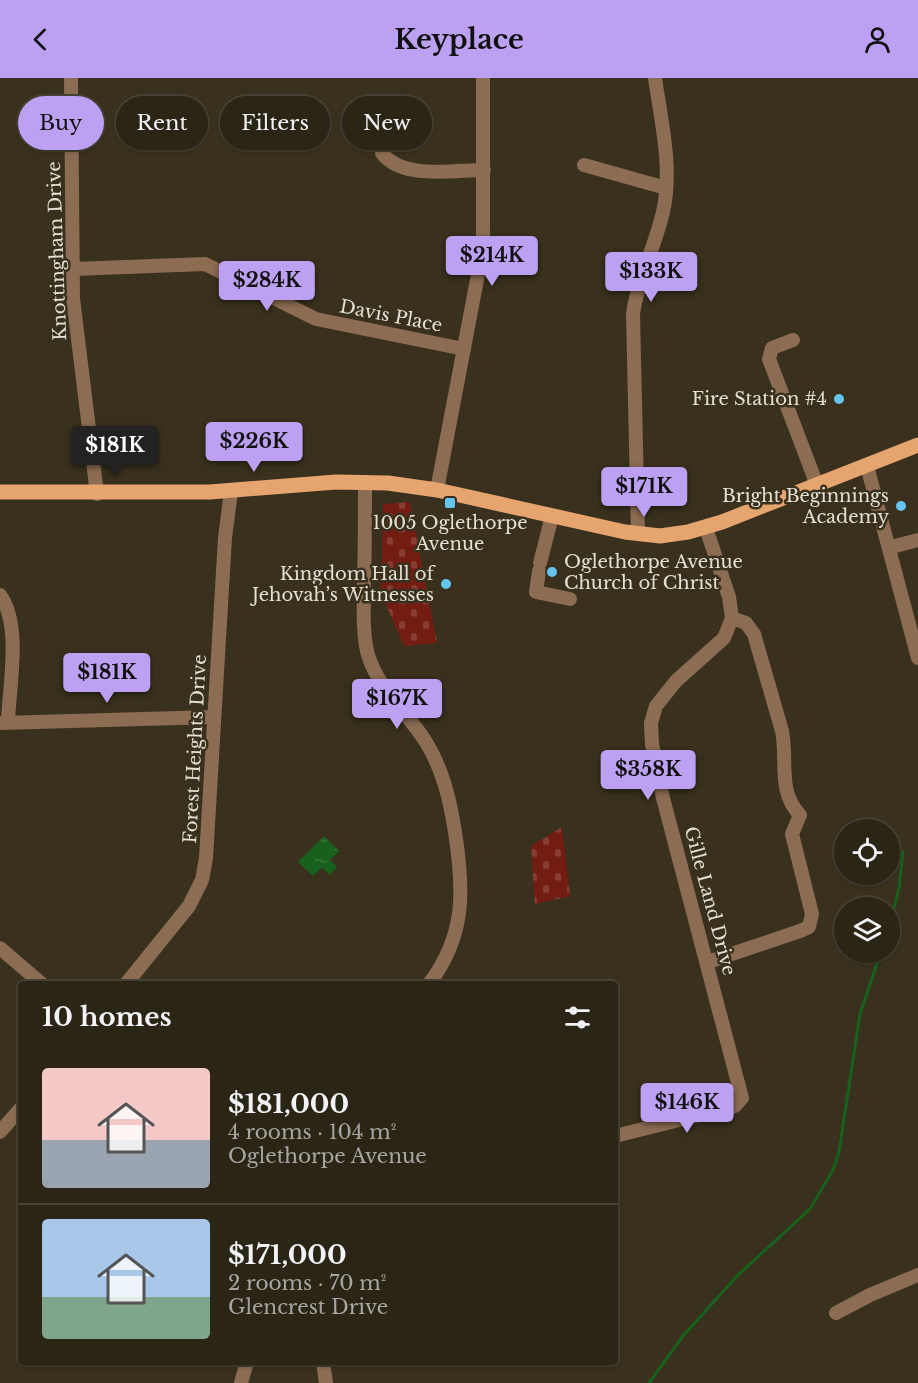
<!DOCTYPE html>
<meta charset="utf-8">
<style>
:root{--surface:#2b2516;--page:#332d1f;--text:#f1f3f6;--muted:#a6a5a1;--line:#474235;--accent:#bca0f2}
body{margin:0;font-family:"Libre Baskerville",serif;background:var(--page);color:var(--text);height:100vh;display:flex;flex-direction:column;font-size:22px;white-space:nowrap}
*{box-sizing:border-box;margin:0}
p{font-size:20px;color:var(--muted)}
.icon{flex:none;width:33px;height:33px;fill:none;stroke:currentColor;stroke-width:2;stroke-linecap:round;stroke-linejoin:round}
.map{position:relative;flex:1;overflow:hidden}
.panel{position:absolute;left:18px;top:903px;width:600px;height:384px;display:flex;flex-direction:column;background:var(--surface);border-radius:6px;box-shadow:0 2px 4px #0004,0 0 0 2px var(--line)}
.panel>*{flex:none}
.guide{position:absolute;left:18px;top:18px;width:600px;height:54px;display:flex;gap:12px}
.controls{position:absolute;left:834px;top:741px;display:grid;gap:12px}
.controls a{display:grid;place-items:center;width:66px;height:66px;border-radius:50%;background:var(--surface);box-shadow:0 2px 4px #0004,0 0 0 2px var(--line);font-size:30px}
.price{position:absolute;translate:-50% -51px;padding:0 14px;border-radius:6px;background:var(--accent);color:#111;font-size:20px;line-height:39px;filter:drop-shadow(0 2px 3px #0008)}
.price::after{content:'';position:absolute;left:50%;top:36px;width:18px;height:14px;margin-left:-9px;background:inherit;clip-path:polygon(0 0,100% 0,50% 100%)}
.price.on{background:#222;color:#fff}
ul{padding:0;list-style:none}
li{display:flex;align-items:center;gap:18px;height:150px;padding:0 24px}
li+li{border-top:2px solid var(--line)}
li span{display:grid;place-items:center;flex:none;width:168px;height:120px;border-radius:6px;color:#555}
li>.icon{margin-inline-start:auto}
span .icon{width:72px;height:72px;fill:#fffc;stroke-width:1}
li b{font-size:26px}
h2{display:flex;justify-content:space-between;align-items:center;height:72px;padding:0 24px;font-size:26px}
.chip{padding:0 21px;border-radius:27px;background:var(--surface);box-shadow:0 2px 4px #0004,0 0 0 2px var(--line);font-size:21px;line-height:54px}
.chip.on{background:var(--accent);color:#111}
header{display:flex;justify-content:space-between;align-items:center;height:78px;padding:0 24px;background:var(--accent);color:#111;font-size:27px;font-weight:700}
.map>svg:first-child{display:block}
</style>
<header><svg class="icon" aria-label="back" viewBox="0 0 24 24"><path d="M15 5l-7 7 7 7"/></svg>Keyplace<svg class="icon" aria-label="person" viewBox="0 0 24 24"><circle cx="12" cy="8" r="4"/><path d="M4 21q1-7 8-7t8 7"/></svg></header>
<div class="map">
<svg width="918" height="1305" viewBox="0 0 918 1305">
<defs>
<pattern id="cemetery-stones" width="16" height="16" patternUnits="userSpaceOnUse" patternTransform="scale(1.5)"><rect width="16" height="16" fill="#731d12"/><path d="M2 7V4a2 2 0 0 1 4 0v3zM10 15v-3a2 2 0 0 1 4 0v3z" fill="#873d34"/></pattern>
<pattern id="water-ripples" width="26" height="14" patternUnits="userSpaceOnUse" patternTransform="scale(1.5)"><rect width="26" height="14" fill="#18611d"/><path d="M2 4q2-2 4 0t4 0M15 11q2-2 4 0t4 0" fill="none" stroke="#39773d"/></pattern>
</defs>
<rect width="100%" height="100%" fill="#39311d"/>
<!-- cemetery -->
<g fill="url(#cemetery-stones)">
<path d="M410 424 437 565 404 568 381 515 383 426Z"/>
<path d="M562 749 570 818 535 826 531 768Z"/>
</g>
<!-- water -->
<path fill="url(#water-ripples)" d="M324 758 339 773 330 782 337 789 330 797 322 789 313 798 298 784Z"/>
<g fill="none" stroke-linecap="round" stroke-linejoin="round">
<!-- stream -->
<g stroke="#18611d" stroke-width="3">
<path d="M890 847 899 810 903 774"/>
<path d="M649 1305 683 1258 738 1197 810 1131 833 1092 839 1074 860 936 881 874"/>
</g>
<!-- minor -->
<g stroke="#8c6c53" stroke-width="14">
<path d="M71 0 73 220 97 416"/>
<path d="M382 75C402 102 454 92 484 92"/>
<path d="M584 87 666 110"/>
<path d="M73 191 205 186 316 241 464 271"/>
<path d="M793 262 772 270 769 281 817 407"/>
<path d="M867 388 918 580"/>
<path d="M365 404C365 438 365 471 364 504 364 529 362 554 368 577 379 612 407 634 426 664 443 692 450 722 455 754 464 812 466 857 429 906"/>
<path d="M437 412 483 170V0"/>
<path d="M638 456 633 236C638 200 655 169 663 134 673 90 661 43 655 0"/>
<path d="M891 469 918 462"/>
<path d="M540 485 552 438"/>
<path d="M539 493 536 514 570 521"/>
<path d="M0 517C22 547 9 609 8 644"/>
<path d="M0 645 214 639"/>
<path d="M0 870 42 906"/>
<path d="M708 884 800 853 809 849 812 836 792 756 800 737C777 713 788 683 782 653L754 556 746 545 732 540"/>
<path d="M126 906 189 828 202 802 206 780 225 460 231 413"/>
<path d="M0 1054 21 1030"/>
<path d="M615 1058 735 1028 742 1020 663 720 652 666 651 645 656 628 676 603 724 560 732 540 729 519 706 450"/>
<path d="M836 1235 870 1217 918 1197"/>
<path d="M323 1284 326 1305"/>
<path d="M241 1305 247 1284"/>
</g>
<!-- major -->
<path stroke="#e6a46f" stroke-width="15" d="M0 414H210L336 404 388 405 437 412 625 454 660 458 688 454 722 444 918 367"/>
</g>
<!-- markers -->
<g fill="#65c5ee" stroke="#39311d" stroke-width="2">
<circle cx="839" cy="321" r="6"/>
<rect x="444" y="419" width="12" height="12" rx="3"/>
<circle cx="901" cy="428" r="6"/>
<circle cx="552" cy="494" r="6"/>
<circle cx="446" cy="506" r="6"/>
</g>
<g text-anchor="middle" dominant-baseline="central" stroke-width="5" stroke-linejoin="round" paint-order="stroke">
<!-- street labels -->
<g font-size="18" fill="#e4dfd3" stroke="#39311d">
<text transform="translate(57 173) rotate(-92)">Knottingham Drive</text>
<text transform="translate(391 238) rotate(11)">Davis Place</text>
<text transform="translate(195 671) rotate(-87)">Forest Heights Drive</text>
<text transform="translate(710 823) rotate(75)">Gille Land Drive</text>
</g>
<!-- poi labels -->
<g font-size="18" fill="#e4dfd3" stroke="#39311d" text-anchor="end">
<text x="827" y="321">Fire Station #4</text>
<text x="889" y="418">Bright Beginnings<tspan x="889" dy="21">Academy</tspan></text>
<text x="450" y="445" text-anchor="middle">1005 Oglethorpe<tspan x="450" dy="21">Avenue</tspan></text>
<text x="564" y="484" text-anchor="start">Oglethorpe Avenue<tspan x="564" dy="21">Church of Christ</tspan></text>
<text x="434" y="496">Kingdom Hall of<tspan x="434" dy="21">Jehovah’s Witnesses</tspan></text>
</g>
</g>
</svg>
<div class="controls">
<a><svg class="icon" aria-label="locate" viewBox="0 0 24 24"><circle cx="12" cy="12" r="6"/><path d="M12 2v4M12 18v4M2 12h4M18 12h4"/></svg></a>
<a><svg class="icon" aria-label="layers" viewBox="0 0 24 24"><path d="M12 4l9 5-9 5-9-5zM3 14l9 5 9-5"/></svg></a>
</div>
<b class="price" style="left:492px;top:209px">$214K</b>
<b class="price" style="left:651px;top:225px">$133K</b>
<b class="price" style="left:267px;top:234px">$284K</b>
<b class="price" style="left:254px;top:395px">$226K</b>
<b class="price on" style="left:115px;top:399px">$181K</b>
<b class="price" style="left:644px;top:440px">$171K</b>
<b class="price" style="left:107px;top:626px">$181K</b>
<b class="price" style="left:397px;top:652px">$167K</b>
<b class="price" style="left:648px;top:723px">$358K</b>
<b class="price" style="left:687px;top:1056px">$146K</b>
<div class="guide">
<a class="chip on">Buy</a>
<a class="chip">Rent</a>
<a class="chip">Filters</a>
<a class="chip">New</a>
</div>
<section class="panel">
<h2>10 homes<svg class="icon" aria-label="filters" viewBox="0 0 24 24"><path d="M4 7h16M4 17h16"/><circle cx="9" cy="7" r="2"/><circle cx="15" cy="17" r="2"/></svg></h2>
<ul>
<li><span style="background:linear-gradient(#f6c9c9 60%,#9aa5b1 0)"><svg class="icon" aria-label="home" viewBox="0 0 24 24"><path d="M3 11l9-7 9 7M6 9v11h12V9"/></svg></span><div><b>$181,000</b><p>4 rooms · 104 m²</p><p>Oglethorpe Avenue</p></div></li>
<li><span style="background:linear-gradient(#a9c7e8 65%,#7fa58c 0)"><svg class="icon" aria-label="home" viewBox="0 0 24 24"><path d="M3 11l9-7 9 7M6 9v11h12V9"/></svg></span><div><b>$171,000</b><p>2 rooms · 70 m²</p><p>Glencrest Drive</p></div></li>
</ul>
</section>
</div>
